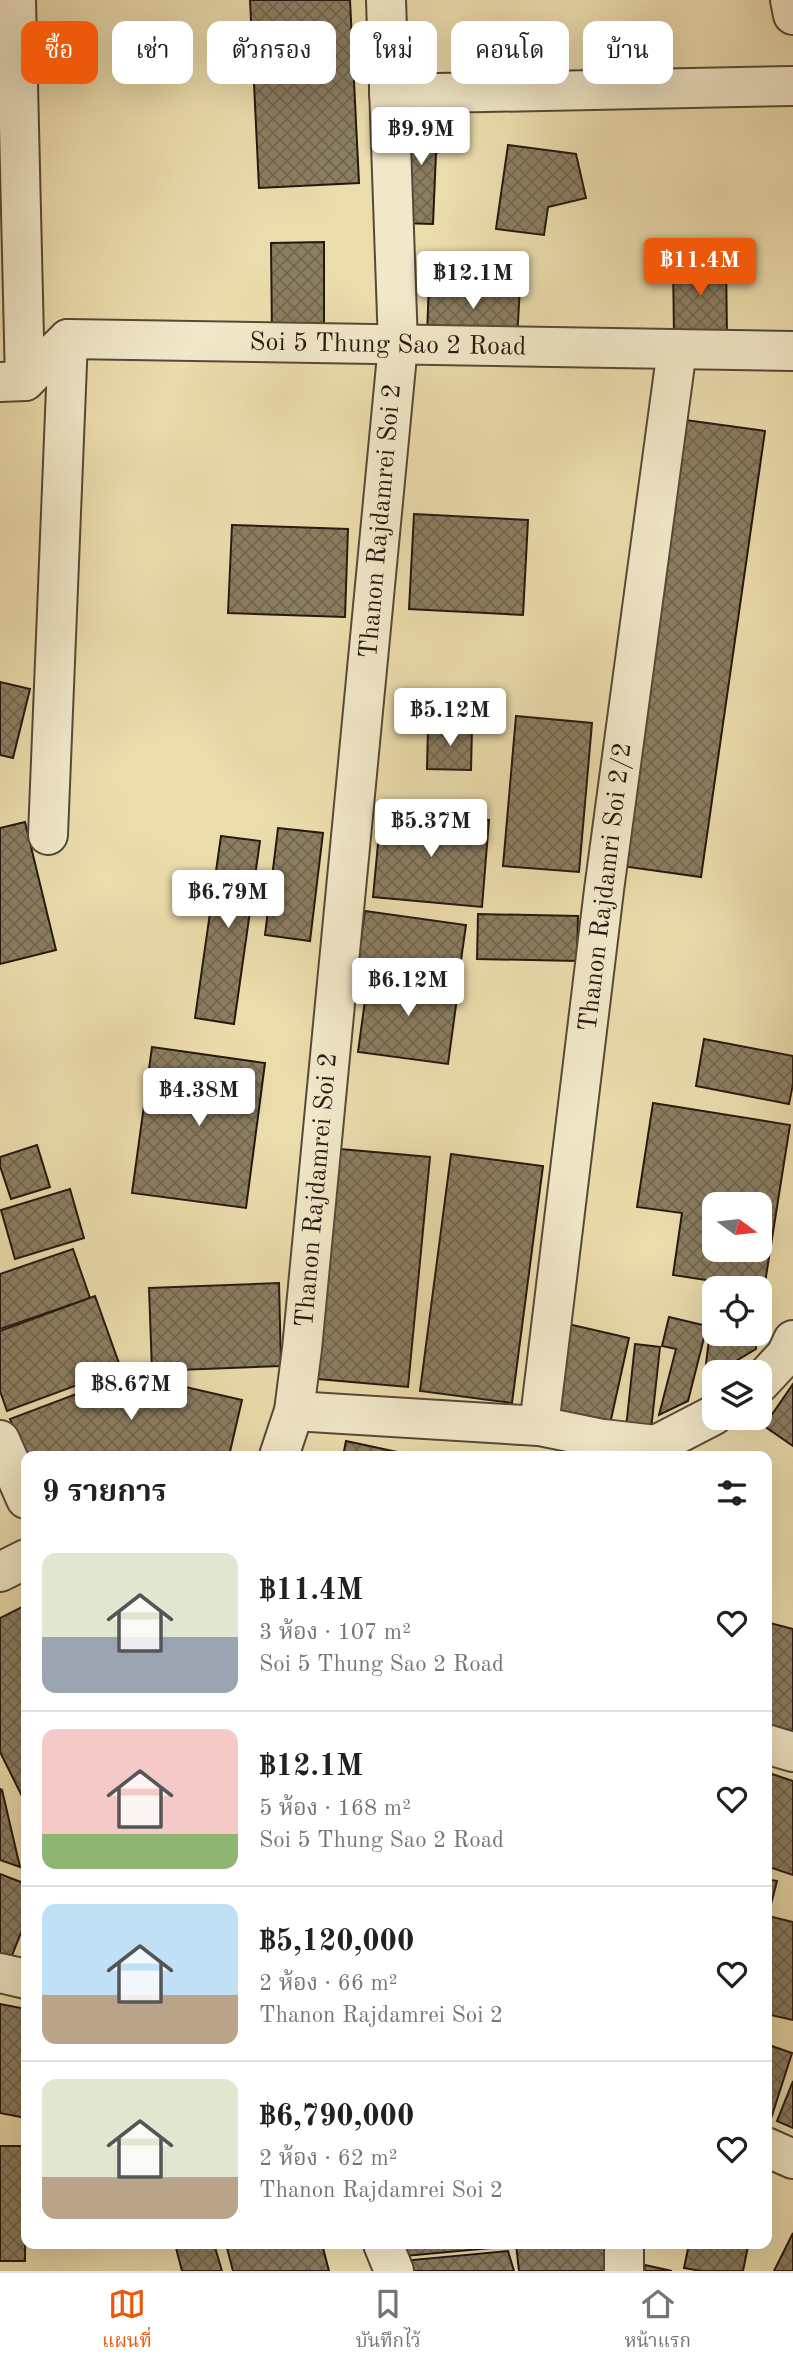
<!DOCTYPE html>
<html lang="th">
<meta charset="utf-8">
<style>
:root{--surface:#fff;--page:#f2f2f2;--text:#202124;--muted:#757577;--line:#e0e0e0;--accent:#ea580c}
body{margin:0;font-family:"Old Standard TT","Noto Serif Thai",serif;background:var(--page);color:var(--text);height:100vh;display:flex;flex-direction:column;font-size:26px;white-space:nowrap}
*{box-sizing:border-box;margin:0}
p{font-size:23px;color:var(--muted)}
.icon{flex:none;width:38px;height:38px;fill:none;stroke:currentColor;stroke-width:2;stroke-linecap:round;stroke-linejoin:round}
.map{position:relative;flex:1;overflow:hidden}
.drawer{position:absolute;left:21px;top:1451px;width:751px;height:798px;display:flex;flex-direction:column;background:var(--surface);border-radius:14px;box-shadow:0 7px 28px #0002}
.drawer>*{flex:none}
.hud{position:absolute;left:21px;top:21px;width:752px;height:63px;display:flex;gap:14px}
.needle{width:46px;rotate:105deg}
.controls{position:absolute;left:702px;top:1192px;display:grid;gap:14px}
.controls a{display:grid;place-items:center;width:70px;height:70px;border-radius:14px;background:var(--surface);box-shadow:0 7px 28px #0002;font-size:35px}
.price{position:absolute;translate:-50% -60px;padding:0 16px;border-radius:7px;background:#fff;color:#222;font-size:23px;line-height:46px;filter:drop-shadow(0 2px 4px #0008)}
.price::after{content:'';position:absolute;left:50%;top:42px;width:21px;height:16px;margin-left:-10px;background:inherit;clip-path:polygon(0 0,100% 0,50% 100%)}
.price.selected{background:var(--accent);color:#fff}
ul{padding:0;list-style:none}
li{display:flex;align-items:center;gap:21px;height:175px;padding:0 21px}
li+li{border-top:2px solid var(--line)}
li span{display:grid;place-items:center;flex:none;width:196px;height:140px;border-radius:14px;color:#555}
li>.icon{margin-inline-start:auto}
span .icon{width:84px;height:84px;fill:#fffc;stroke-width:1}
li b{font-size:30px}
h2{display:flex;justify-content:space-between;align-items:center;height:84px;padding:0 21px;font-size:30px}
.pill{padding:0 24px;border-radius:14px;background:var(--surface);box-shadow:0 7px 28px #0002;font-size:24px;line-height:63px}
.pill.selected{background:var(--accent);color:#fff}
.tabs{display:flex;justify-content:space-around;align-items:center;height:98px;border-top:2px solid var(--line);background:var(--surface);font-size:19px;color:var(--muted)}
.tabs a{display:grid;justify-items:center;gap:4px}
.tabs .selected{color:var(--accent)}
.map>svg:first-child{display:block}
</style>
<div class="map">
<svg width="793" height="2271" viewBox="0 0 793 2271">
<defs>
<pattern id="building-cross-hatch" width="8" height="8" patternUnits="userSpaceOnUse" patternTransform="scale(1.75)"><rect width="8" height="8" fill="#8c7e61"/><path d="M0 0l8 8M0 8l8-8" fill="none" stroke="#72664f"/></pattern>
</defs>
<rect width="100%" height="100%" fill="#ebdcac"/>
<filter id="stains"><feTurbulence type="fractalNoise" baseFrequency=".00286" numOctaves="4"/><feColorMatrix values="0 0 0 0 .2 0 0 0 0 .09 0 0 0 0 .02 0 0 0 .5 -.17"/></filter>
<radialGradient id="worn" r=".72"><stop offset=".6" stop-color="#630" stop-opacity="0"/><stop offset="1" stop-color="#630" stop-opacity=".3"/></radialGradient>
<!-- building -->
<g fill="url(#building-cross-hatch)" stroke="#261810" stroke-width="2" fill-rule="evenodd">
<path d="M250 0H350L359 183 259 188Z"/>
<path d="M403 118 449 120 458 145 436 153 433 224 399 223Z"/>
<path d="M508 145 576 154 586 198 548 207 544 235 496 229Z"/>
<path d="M324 242V337H272L271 243Z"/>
<path d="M673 260H726L727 336 674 337Z"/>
<path d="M429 281 520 286 517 341 427 337Z"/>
<path d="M678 419 765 431 701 877 614 865Z"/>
<path d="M414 514 528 520 523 615 409 609Z"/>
<path d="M232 525 348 529 345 617 228 613Z"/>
<path d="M0 682 30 689 13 758 0 755Z"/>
<path d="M516 716 592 723 579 872 503 866Z"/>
<path d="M428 727H472L471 770 427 769Z"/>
<path d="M381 812 489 820 482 907 373 897Z"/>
<path d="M25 822 56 950 0 964V828Z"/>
<path d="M278 828 323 833 310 941 265 935Z"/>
<path d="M221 836 260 841 234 1024 195 1018Z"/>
<path d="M365 911 466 925 459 974 358 960Z"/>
<path d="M478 914 578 916 577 961 477 959Z"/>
<path d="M369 971 459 983 448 1064 358 1052Z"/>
<path d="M704 1039 793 1056V1084L789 1104 696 1086Z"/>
<path d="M152 1047 265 1063 246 1208 132 1193Z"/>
<path d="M653 1103 790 1125 764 1289 673 1275 682 1213 637 1207ZM714 1204H760V1250H714Z"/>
<path d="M37 1145 50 1187 11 1199 0 1166V1157Z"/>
<path d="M340 1149 430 1157 408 1387 318 1379Z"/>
<path d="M451 1154 543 1166 512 1403 420 1391Z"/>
<path d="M70 1189 84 1238 15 1259 1 1210Z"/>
<path d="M73 1249 90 1298 0 1329V1274Z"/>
<path d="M279 1283 281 1366 152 1371 149 1288Z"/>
<path d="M95 1296 121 1369 7 1411 0 1391V1331Z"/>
<path d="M712 1315 714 1316V1334H756V1349L704 1380Z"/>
<path d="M669 1317 707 1326 688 1401 659 1415 676 1349 662 1346Z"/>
<path d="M568 1324 629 1338 608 1433 547 1420Z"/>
<path d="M635 1344 660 1347 651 1430 626 1428Z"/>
<path d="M129 1374 242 1400 229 1456H26V1462L10 1419Z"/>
<path d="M793 1384V1446L764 1426Z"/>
<path d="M346 1441 416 1456H343Z"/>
<path d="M24 1606 26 1610V1804L0 1752V1618Z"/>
<path d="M766 1622 793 1629V1731L766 1724Z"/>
<path d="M766 1772 793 1781V1875L766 1866Z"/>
<path d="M0 1789 2 1790 20 1867 0 1860Z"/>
<path d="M0 1874 26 1884V1920L7 1968 0 1965Z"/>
<path d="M766 1879 777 1881 768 1916 793 1922V2020L766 2014Z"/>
<path d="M0 2004 26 2009V2118L0 2113Z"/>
<path d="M766 2044 792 2053 768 2128H766Z"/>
<path d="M793 2081V2128L777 2121Z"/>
<path d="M0 2146H26L25 2261H0Z"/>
<path d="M793 2233V2271H774Z"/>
<path d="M190 2244H214L222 2271H182L176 2248Z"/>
<path d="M226 2244H322L329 2271H233Z"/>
<path d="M400 2244H501L503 2247 405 2256Z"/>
<path d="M516 2244H615L617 2271H519Z"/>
<path d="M689 2244H733L748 2246 743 2271H701L684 2268Z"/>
<path d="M508 2251 514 2271H405L401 2261Z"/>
<path d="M645 2265 672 2271H644Z"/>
</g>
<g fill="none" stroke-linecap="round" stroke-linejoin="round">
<!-- minor casing -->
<g stroke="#574937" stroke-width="42">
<g id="minor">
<path d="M16 0 25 381"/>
<path d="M790 0 793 15"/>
<path d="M389 94 793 86"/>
<path d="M0 382 25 381 68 339 793 351"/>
<path d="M48 835 68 339"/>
<path d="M760 1383 786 1355 793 1340"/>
<path d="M294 1411 539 1426 603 1439 656 1445 714 1415"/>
<path d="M539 1426 604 890 677 349"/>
<path d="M279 1456 294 1411 302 1349 398 345 386 0"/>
<path d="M0 1572 26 1559"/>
<path d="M0 1973 26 1979"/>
<path d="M766 2147 793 2159"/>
<path d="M624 2244V2271"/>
</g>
</g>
<!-- tertiary casing -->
<g stroke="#574937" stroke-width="42">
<g id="tertiary">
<path d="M0 1440 26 1499"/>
<path d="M766 1744 793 1752"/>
<path d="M383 2244 394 2271"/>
</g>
</g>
<!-- minor -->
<use href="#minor" stroke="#f2e8c9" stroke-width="38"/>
<!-- tertiary -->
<use href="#tertiary" stroke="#f2e8c9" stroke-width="38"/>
</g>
<g text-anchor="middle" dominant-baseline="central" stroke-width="7" stroke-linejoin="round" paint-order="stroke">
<!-- street labels -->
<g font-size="26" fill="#261810" stroke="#f2e8c9">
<text transform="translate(388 345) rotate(1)">Soi 5 Thung Sao 2 Road</text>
<text transform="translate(381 521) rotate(-85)">Thanon Rajdamrei Soi 2</text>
<text transform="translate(606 887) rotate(-83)">Thanon Rajdamri Soi 2/2</text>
<text transform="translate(317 1190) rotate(-85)">Thanon Rajdamrei Soi 2</text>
</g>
</g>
<rect width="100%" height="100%" filter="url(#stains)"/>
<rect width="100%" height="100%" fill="url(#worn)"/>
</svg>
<div class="controls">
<a><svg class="needle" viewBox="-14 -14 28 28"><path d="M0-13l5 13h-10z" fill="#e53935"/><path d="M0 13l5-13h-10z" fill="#757577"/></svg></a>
<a><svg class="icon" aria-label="locate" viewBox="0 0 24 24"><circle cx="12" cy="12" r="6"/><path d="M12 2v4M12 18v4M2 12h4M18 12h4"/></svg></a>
<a><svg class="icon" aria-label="layers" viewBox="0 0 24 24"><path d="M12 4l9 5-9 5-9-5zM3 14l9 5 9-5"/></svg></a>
</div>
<b class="price" style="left:421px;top:167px">฿9.9M</b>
<b class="price selected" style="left:700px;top:298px">฿11.4M</b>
<b class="price" style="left:473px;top:311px">฿12.1M</b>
<b class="price" style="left:450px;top:748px">฿5.12M</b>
<b class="price" style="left:431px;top:859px">฿5.37M</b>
<b class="price" style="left:228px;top:930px">฿6.79M</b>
<b class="price" style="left:408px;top:1018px">฿6.12M</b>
<b class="price" style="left:199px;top:1128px">฿4.38M</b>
<b class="price" style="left:131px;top:1422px">฿8.67M</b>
<div class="hud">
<a class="pill selected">ซื้อ</a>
<a class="pill">เช่า</a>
<a class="pill">ตัวกรอง</a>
<a class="pill">ใหม่</a>
<a class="pill">คอนโด</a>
<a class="pill">บ้าน</a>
</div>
<section class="drawer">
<h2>9 รายการ<svg class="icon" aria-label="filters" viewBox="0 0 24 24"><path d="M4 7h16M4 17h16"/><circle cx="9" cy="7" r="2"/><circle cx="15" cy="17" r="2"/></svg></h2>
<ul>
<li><span style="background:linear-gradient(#dfe7d0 60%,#9aa5b1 0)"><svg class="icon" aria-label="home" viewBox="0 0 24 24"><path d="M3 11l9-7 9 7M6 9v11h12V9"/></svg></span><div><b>฿11.4M</b><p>3 ห้อง · 107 m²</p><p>Soi 5 Thung Sao 2 Road</p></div><svg class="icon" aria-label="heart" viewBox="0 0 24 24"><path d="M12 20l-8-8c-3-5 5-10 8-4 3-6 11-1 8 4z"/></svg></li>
<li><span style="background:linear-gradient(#f6c9c9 75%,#8fb573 0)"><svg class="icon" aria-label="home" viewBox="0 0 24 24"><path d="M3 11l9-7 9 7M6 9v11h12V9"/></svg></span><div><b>฿12.1M</b><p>5 ห้อง · 168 m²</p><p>Soi 5 Thung Sao 2 Road</p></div><svg class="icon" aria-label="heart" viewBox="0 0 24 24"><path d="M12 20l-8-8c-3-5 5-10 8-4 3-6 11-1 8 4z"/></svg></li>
<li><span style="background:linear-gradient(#bfe0f5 65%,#b9a48a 0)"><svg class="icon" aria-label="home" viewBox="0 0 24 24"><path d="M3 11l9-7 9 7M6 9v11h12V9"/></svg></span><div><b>฿5,120,000</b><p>2 ห้อง · 66 m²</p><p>Thanon Rajdamrei Soi 2</p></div><svg class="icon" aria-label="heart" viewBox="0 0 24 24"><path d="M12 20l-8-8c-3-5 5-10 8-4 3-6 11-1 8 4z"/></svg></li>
<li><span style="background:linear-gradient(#dfe7d0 70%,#b9a48a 0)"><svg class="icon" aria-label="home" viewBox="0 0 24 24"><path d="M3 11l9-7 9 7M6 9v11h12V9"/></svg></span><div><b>฿6,790,000</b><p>2 ห้อง · 62 m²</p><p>Thanon Rajdamrei Soi 2</p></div><svg class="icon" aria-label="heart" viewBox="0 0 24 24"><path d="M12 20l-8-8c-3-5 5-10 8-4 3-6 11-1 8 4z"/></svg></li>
</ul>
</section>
</div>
<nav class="tabs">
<a class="selected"><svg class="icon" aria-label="map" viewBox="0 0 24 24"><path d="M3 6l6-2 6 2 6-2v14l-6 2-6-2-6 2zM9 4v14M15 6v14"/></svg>แผนที่</a>
<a><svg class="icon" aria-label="saved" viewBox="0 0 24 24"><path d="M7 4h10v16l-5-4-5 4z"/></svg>บันทึกไว้</a>
<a><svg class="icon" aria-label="home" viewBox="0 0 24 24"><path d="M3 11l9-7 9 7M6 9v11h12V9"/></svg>หน้าแรก</a>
</nav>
